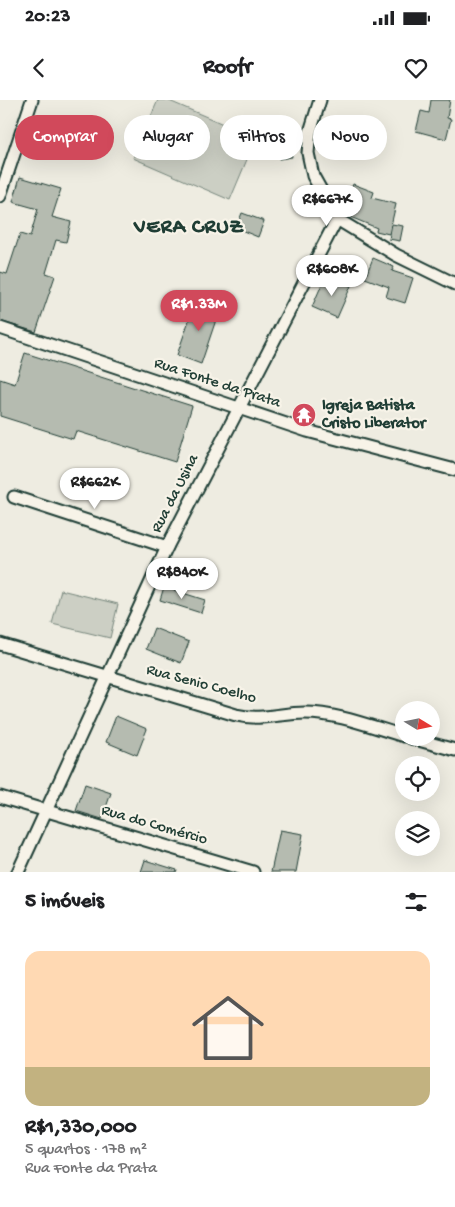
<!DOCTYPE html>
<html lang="pt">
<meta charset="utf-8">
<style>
:root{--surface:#fff;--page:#f6f6f6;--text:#202124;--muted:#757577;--accent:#d1495b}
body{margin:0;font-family:"Gochi Hand",sans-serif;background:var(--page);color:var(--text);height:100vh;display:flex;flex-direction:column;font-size:19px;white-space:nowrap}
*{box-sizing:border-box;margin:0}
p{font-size:16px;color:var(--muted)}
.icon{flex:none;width:28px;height:28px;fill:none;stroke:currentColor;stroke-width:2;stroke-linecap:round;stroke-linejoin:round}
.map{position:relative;height:772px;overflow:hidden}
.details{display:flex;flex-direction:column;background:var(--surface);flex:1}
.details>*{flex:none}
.top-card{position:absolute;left:15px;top:15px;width:425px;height:45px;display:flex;gap:10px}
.needle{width:32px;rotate:100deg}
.tools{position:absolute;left:395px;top:601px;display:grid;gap:10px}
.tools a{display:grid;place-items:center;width:45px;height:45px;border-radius:50%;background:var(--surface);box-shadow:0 5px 20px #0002;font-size:25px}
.price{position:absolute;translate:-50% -42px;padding:0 11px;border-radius:18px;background:#fff;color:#222;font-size:16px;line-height:32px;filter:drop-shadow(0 1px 2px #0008)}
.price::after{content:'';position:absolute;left:50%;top:30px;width:15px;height:11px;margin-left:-8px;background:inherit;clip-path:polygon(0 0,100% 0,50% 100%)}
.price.selected{background:var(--accent);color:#fff}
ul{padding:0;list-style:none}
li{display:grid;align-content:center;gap:10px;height:265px;padding:0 25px}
li span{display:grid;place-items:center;height:155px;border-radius:15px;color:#555}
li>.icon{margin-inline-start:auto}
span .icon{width:90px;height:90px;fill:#fffc;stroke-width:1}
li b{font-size:21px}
h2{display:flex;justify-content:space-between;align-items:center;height:60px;padding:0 25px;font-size:21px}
.chip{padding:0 18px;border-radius:22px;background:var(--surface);box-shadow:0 5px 20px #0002;font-size:18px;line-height:45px}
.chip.selected{background:var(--accent);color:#fff}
.status{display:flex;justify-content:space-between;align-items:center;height:35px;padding:0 25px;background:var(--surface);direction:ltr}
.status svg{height:14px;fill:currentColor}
header{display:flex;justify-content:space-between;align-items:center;height:65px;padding:0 25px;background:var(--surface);font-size:22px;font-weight:800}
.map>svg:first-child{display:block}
</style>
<div class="status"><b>20:23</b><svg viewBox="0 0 49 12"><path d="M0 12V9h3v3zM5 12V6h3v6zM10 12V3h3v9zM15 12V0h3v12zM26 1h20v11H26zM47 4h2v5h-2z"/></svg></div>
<header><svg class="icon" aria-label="back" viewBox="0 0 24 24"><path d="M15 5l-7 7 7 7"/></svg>Roofr<svg class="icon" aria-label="heart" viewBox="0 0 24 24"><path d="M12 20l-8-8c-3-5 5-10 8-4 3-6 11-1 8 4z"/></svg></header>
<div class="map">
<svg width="455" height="772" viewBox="0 0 455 772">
<rect width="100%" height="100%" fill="#eeece1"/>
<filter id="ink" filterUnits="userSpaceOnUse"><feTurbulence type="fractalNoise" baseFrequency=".02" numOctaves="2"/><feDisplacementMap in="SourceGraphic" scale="10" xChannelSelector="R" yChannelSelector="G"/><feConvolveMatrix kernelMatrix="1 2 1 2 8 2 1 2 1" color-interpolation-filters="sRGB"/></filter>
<g filter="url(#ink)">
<!-- green -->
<g fill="#cccfc4" stroke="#76867c">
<path d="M158 0H167L256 38 230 100 133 58Z"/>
<path d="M61 490 118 504 110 538 52 524Z"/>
</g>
<!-- building -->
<g fill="#b5bbb0" stroke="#1f3d34">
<path d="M431 0H450L447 18 451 19 446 39 416 31 421 11 429 13Z"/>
<path d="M288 32 292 57 279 59 275 35Z"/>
<path d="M20 77 61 89 52 117 71 122 66 142 56 140 46 173 55 176 36 232 0 221V172L7 174 20 134 30 137 38 109 13 102Z"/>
<path d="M353 84 374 92 372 98 396 104 389 134 376 131 377 128 343 114Z"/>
<path d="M242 113 264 121 258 137 236 128Z"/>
<path d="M392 124 403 126 400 141 389 139Z"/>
<path d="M373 158 394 167 392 171 413 178 405 203 386 197 389 187 365 178Z"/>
<path d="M326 175 351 186 337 218 312 207Z"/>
<path d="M196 200 220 208 201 264 177 255Z"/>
<path d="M25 253 192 306 175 362 76 331 73 339 0 316V279L15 284Z"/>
<path d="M164 487 205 500 201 513 160 500Z"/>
<path d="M154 528 189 542 181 563 146 549Z"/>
<path d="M116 616 147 629 137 655 106 642Z"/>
<path d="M85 684 111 693 102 719 76 711Z"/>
<path d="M280 730 303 734 296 772H271Z"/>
<path d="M145 760 177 770 176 772H141Z"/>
</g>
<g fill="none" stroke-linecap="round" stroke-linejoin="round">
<!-- minor casing -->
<g stroke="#1f3d34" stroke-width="15">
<g id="minor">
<path d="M320 0 310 32 308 53 313 76 337 119 396 155 455 184"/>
<path d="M0 96 32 0"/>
<path d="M0 228 307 331 455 370"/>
<path d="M14 397 167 447"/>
<path d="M0 544 236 615C261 621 281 613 305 613 338 613 372 627 404 636"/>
<path d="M411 638 455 650"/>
<path d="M0 697 253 772"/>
<path d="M18 772 167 447 337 119"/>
</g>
</g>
<!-- minor -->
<use href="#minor" stroke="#f7f3e8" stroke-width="11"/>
</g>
</g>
<!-- icons -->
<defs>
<g id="temple-disc" transform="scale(1.25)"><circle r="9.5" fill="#d1495b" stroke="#f7f3e8"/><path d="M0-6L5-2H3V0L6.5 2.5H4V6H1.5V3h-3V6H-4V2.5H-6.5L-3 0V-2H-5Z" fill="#fff"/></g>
</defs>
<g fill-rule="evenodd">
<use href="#temple-disc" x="304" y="315"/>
</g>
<g text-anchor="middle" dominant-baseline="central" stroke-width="4.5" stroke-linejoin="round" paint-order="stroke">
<!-- street labels -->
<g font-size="16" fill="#1f3d34" stroke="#f7f3e8">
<text transform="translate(217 284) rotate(18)">Rua Fonte da Prata</text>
<text transform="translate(176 394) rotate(-63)">Rua da Usina</text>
<text transform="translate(201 585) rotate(15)">Rua Senio Coelho</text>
<text transform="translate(154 726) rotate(16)">Rua do Comércio</text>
</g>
<!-- poi labels -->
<g font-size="16" font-weight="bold" fill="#1f3d34" stroke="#f7f3e8" text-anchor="start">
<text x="322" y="306">Igreja Batista<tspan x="322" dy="18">Cristo Liberator</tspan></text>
</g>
<!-- district labels -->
<g font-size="21" font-weight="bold" letter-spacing="1" fill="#1f3d34" stroke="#f7f3e8">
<text x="189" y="128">VERA CRUZ</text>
</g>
</g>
</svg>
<div class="tools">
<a><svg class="needle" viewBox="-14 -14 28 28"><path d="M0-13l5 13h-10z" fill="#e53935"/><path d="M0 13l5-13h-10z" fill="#757577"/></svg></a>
<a><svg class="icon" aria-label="locate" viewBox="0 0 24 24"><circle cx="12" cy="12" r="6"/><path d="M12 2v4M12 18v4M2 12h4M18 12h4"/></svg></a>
<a><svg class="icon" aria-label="layers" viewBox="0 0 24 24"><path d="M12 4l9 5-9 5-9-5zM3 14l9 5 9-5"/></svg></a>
</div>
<b class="price" style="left:327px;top:127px">R$667K</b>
<b class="price" style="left:332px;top:197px">R$608K</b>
<b class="price selected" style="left:199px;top:232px">R$1.33M</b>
<b class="price" style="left:95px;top:410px">R$662K</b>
<b class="price" style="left:182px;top:500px">R$840K</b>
<div class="top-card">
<a class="chip selected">Comprar</a>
<a class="chip">Alugar</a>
<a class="chip">Filtros</a>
<a class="chip">Novo</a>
</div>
</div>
<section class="details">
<h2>5 imóveis<svg class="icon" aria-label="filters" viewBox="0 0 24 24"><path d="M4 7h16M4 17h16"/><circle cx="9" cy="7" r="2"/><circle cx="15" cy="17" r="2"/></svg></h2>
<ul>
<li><span style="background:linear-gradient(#ffd9b3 75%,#c2b280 0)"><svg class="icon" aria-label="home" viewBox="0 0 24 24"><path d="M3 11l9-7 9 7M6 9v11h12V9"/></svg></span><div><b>R$1,330,000</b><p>5 quartos · 178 m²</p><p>Rua Fonte da Prata</p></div></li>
</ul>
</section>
